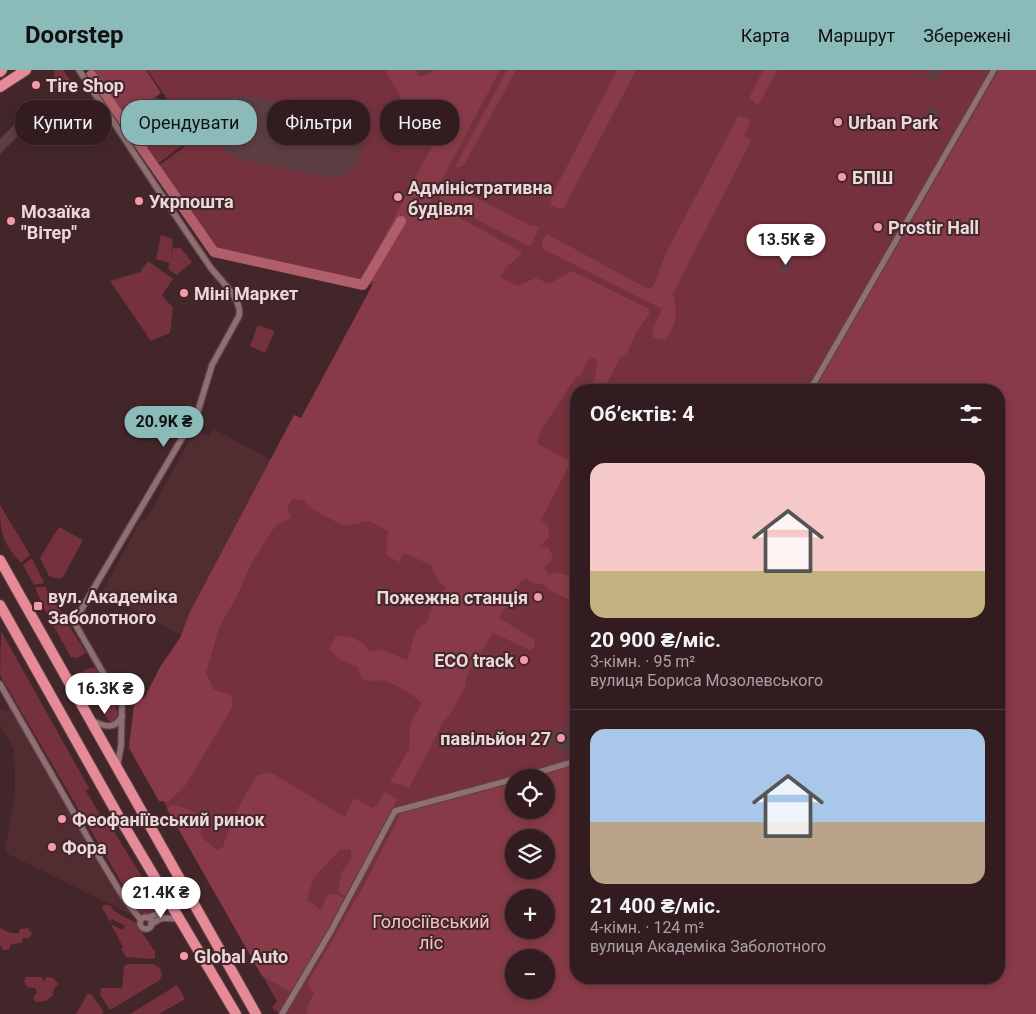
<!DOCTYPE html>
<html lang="uk">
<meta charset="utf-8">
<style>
:root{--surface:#321c20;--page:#3d292d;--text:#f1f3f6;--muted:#a8a1a5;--line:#4d3a3e;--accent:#8bbbb9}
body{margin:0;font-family:Roboto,sans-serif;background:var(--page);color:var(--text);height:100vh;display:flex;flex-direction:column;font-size:19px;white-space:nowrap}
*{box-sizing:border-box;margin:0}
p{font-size:16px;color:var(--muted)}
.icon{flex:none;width:28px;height:28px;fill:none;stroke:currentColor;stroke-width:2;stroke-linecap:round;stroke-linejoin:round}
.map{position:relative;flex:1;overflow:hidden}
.details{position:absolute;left:570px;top:314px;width:435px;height:600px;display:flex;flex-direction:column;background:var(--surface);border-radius:20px;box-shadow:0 2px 8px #0003,0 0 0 1px var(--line)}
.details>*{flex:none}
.banner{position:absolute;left:15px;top:30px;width:475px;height:45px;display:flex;gap:10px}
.controls{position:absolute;left:505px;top:699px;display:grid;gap:10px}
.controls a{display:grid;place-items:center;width:50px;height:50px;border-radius:50%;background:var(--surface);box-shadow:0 2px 8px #0003,0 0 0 1px var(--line);font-size:25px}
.price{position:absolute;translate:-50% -42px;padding:0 11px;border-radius:18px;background:#fff;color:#222;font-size:16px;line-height:32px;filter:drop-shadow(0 1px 2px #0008)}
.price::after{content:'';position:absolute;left:50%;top:30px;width:15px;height:11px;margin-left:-8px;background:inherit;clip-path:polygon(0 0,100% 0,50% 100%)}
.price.selected{background:var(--accent);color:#111}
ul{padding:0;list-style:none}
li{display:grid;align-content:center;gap:10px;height:265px;padding:0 20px}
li+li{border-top:1px solid var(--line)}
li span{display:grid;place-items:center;height:155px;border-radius:15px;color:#555}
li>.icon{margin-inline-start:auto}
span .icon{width:90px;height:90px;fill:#fffc;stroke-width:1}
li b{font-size:21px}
h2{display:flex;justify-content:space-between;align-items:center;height:60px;padding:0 20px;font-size:21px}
.pill{padding:0 18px;border-radius:20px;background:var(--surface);box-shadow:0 2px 8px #0003,0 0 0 1px var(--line);font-size:18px;line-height:45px}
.pill.selected{background:var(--accent);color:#111}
header{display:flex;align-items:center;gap:30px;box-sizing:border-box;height:70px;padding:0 25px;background:var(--accent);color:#111}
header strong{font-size:24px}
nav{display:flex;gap:28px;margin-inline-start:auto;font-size:18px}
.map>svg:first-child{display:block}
</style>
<header>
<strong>Doorstep</strong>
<nav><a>Карта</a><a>Маршрут</a><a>Збережені</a></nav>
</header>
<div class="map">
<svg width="1036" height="944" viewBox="0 0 1036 944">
<rect width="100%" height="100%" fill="#43262a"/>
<!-- built -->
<g fill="#512d32">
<path d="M213 359 276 392 183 566 102 522 142 448 146 450 195 360 209 367Z"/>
<path d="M0 640H12L132 845 8 784 5 780 15 723 14 680 0 655Z"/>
</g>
<!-- green -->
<g fill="#75313d" fill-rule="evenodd">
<path d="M55 0H63L72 13 52 19Z"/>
<path d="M147 0H1036V944H280L272 938 277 931 129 671 373 215 215 181 157 97 195 69ZM576 320H999V908H576ZM514 708H546V740H514ZM514 768H546V800H514ZM514 828H546V860H514ZM514 888H546V920H514Z"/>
<path d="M156 27 188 71 159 93 126 48Z"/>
<path d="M161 165 173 169 170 193 156 189Z"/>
<path d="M173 177 176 179 180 177 192 192 177 205 168 199Z"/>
<path d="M148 191 173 209 162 225 173 238 170 263 151 271 110 211 140 202Z"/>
<path d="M258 255 275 261 265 283 250 276Z"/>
<path d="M0 435 30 485 21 493C2 472 0 463 0 435Z"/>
<path d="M59 457 83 470 63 507 58 509 49 506 40 488Z"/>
<path d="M32 488 44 513 34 515 23 495Z"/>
<path d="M35 517H45L86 583 77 588 71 587 43 537Z"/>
<path d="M1 561 89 718 86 721 102 748 105 747 158 833 159 836 155 843 146 846 138 841 0 605Z"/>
<path d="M90 598H95L112 625 118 644V650L110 653 80 603Z"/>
<path d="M104 835H110L114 841 136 853 155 882V888L151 889 126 887 121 879 123 877 111 854 122 860 125 856 112 849 110 852 102 837Z"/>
<path d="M0 858C8 861 8 864 19 863L20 859 28 858 32 864 29 868H23L22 873 11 874 9 880H3L0 875Z"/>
<path d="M127 894H153L160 898 162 905 160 910 110 940 100 925 101 918H122L124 897Z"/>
<path d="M26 907H41L45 912 46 907 53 908 59 914 54 918 53 925 46 931 36 932 33 928 37 922 35 918 27 917 24 911Z"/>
<path d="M177 915 185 929 159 944H130Z"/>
<path d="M88 923 92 925 103 941 102 944H76Z"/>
</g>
<!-- forest -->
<g fill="#883a48" fill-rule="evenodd">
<path d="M89 0H146L161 23 125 48Z"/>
<path d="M385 0H416L418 6 427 5 434 0H500L429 134 449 142 523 183 505 198 501 207 517 216 536 208 549 214 572 201 649 239V245L636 263 627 284 620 288 604 320 593 318 598 290 591 288 585 294 582 304 575 308 539 364 537 373 571 392 541 450 548 456 549 467 540 476 549 478 553 488 544 498 549 504 560 503 572 507 576 513V533L549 520 543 514H535L526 508C511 517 508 535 499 548L534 569 535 577 530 580 493 563 466 607 465 618 450 644 444 651 409 718 390 712 409 679 410 654 422 633C411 624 398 614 384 611 373 609 371 614 361 608L358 597 339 589 329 579 336 566C350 565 362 570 370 581L383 580 407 590 416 560 427 552 433 535 446 518 437 509 431 495 404 483 399 492 386 485 388 461 369 451 344 456 315 441 303 430 292 429 287 439 291 448 276 455 252 492 237 526 219 558 206 603 214 620 232 625 233 636 185 716 168 732 159 731 129 678 134 634 145 627 160 597 180 568 190 542 294 345 301 348 374 212 363 207 449 44 412 48Z"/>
<path d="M507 0H516L465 93 461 97H455Z"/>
<path d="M617 0H636L564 138 559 139 550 135 552 125Z"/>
<path d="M763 0H777L758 36 749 28Z"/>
<path d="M999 0H1036V944H308L306 940 314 923 307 914 363 817 401 743 514 713V740H546V708L532 707 576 694V908H999V320H814ZM514 768H546V800H514ZM514 828H546V860H514ZM514 888H546V920H514Z"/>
<path d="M738 46 746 47 751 52 744 65 751 71 673 224C678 240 677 259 664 270L653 268V258L662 239 543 179 542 170 547 164 648 219 654 215 665 185Z"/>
<path d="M445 115 454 117 529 155 539 157 531 176 524 174 440 130 441 122Z"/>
<path d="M270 702 345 747 354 728 373 738 377 735 384 722 397 729 347 828 338 821 342 802 351 788V780L341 779 314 807 307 830 321 840 328 824H337L346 830 291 922 262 906 167 739 173 735 191 740 202 750 201 767 217 780 223 777 233 747 256 706Z"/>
</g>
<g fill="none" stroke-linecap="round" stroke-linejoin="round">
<!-- river -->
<path stroke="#b15e6b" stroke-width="10" d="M91 5 214 182 363 215 401 151"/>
</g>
<!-- building -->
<g fill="#5d3e42">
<path d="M929 0H942L936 12 925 7Z"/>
<path d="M250 26 343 45 356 53 362 71 359 91 349 104 333 108 239 89 223 80 213 63 216 42 229 27Z"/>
<path d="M930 37 939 42 933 53 924 48Z"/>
<path d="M70 38 75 40 78 46 81 43 88 49 95 65 94 69 76 76 64 72 57 67 54 59 56 52Z"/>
<path d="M15 54 23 61 0 84V69Z"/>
<path d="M785 188 793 193 787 204 778 199Z"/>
<path d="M570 651 576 654V678L572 676 567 684 544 672 549 661 555 664 559 656 566 660Z"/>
</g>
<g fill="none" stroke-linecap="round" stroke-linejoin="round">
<!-- minor casing -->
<g stroke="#5b4347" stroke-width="8">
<g id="minor">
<path d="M79 0C123 66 166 133 211 198 221 211 243 230 239 246L212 295 198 341 74 552 122 636 121 676 117 698"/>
<path d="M810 320 994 0"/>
<path d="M0 614 96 782 125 830 141 850"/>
<path d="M91 650C103 656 115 661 122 646"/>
<path d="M519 708 576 691"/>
<circle cx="146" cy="853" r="6"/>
<path d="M147 848 157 844 167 828"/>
<path d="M151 854 162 848 180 849"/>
<path d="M282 944 331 861 395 741 514 709"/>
</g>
</g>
<!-- trunk casing -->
<g stroke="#5b4347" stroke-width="12">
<g id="trunk">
<path d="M0 2 2 0"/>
<path d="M0 17 26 0"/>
<path d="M0 490 256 944"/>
<path d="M0 535 119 747 236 944"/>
</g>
</g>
<!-- minor -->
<use href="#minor" stroke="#906e72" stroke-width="5.5"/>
<!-- trunk -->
<use href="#trunk" stroke="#e78a97" stroke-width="10"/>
</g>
<!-- markers -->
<g fill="#f49aa6" stroke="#43262a" stroke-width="2">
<circle cx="36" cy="15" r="5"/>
<circle cx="838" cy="52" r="5"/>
<circle cx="842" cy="107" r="5"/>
<circle cx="398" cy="127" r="5"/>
<circle cx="139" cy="131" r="5"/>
<circle cx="11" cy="151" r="5"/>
<circle cx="878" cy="157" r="5"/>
<circle cx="184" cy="223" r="5"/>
<circle cx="538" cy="527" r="5"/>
<rect x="33" y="531" width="10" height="10" rx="2.5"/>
<circle cx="524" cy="590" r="5"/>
<circle cx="561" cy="668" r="5"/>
<circle cx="62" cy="749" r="5"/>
<circle cx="52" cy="777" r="5"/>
<circle cx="184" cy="886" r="5"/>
</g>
<g text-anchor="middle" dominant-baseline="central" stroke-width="4" stroke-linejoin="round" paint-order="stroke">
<!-- poi labels -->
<g font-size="18" font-weight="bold" fill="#ebd8da" stroke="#43262a" text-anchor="start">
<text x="46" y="15">Tire Shop</text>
<text x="848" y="52">Urban Park</text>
<text x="852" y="107">БПШ</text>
<text x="408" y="117">Адміністративна<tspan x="408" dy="21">будівля</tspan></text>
<text x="149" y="131">Укрпошта</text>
<text x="21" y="141">Мозаїка<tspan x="21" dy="21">"Вітер"</tspan></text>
<text x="888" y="157">Prostir Hall</text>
<text x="194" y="223">Міні Маркет</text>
<text x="48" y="526">вул. Академіка<tspan x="48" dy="21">Заболотного</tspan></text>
<text x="528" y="527" text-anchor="end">Пожежна станція</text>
<text x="514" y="590" text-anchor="end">ECO track</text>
<text x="551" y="668" text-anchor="end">павільйон 27</text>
<text x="72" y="749">Феофаніївський ринок</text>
<text x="62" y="777">Фора</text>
<text x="194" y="886">Global Auto</text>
</g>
<!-- park labels -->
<g font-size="18" fill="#f1c1c6" stroke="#43262a">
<text x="431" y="851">Голосіївський<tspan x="431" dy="21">ліс</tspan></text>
</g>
</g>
</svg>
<div class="controls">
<a><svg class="icon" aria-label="locate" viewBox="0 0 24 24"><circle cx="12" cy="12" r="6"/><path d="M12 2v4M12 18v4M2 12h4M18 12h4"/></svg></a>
<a><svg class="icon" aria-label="layers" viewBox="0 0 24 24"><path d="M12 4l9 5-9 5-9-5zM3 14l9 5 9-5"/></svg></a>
<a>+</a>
<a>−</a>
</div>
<b class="price" style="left:786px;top:196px">13.5K ₴</b>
<b class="price selected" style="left:164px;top:378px">20.9K ₴</b>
<b class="price" style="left:105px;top:645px">16.3K ₴</b>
<b class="price" style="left:161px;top:849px">21.4K ₴</b>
<div class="banner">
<a class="pill">Купити</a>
<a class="pill selected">Орендувати</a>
<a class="pill">Фільтри</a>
<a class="pill">Нове</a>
</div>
<section class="details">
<h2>Об’єктів: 4<svg class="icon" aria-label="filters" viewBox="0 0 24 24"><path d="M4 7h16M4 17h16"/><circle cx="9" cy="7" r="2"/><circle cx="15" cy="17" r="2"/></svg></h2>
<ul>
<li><span style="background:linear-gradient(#f6c9c9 70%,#c2b280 0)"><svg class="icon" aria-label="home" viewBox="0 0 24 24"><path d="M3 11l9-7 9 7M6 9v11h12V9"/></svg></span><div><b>20 900 ₴/міс.</b><p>3-кімн. · 95 m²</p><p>вулиця Бориса Мозолевського</p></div></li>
<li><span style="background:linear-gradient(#a9c7e8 60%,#b9a48a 0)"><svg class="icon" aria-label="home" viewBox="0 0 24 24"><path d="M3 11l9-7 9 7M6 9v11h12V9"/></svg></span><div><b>21 400 ₴/міс.</b><p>4-кімн. · 124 m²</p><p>вулиця Академіка Заболотного</p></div></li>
</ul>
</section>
</div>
